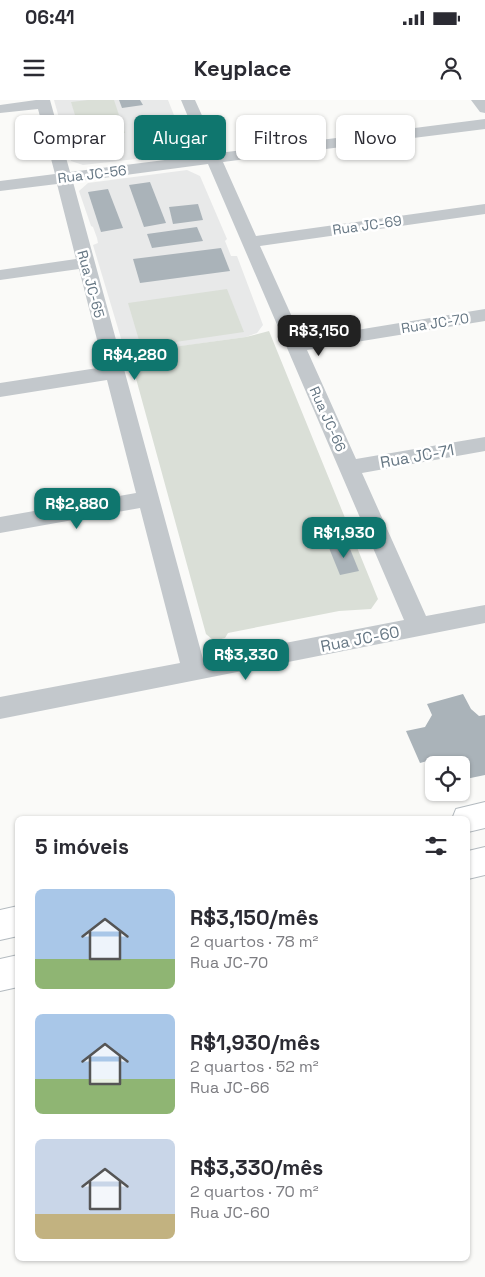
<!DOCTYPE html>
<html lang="pt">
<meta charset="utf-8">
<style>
:root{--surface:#fff;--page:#f7f7f7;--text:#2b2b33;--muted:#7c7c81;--accent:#0f766e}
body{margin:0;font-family:"Space Grotesk",sans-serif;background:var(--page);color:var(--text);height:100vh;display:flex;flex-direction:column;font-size:19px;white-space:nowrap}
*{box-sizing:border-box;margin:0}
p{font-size:16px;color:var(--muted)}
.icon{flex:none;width:28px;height:28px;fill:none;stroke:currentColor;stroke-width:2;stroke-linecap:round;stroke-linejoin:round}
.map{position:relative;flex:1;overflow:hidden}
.sheet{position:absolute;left:15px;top:716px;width:455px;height:445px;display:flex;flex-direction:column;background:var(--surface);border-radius:8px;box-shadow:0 1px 4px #0004}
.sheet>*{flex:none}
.hud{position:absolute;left:15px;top:15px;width:455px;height:45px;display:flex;gap:10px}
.tools{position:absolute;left:425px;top:656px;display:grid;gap:10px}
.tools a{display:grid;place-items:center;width:45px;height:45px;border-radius:8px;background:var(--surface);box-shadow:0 1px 4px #0004;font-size:25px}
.price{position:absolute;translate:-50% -42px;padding:0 11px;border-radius:10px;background:var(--accent);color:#fff;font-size:16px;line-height:32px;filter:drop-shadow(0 1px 2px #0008)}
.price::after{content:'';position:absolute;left:50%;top:30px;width:15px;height:11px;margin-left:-8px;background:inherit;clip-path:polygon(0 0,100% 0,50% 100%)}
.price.selected{background:#222;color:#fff}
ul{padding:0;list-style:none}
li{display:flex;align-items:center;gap:15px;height:125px;padding:0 20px}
li span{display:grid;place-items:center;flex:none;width:140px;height:100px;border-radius:8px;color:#555}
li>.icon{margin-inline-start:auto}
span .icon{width:60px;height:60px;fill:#fffc;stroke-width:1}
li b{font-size:21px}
h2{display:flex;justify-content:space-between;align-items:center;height:60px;padding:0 20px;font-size:21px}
.pill{padding:0 18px;border-radius:8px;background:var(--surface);box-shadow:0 1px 4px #0004;font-size:18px;line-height:45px}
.pill.selected{background:var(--accent);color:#fff}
.status{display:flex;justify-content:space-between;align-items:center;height:35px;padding:0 25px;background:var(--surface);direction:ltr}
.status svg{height:14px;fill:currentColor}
header{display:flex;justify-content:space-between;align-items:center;height:65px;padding:0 20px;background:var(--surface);font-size:22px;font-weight:700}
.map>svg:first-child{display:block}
</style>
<div class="status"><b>06:41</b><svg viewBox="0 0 49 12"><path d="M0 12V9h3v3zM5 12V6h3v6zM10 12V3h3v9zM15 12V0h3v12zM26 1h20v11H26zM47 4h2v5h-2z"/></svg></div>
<header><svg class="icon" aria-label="menu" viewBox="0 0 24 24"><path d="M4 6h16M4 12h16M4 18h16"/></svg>Keyplace<svg class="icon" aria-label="person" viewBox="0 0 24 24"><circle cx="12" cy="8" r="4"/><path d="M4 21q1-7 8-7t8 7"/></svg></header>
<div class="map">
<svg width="485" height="1177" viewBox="0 0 485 1177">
<rect width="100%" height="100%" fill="#fafaf8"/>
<!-- built -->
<g fill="#e8e9e9">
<path d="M54 0H168L187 48 180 54 83 65 71 61Z"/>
<path d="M187 70 200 76 227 139 225 141 231 156H237L263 225 257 233 246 237 140 252 123 245 93 145 98 143 97 138 93 127 91 126 79 91 88 83Z"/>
</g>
<!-- green -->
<g fill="#dadfd7">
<path d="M88 0H114L125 33 82 38 71 2Z"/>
<path d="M227 189 244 232 141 247 128 203Z"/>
<path d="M269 231 378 499 371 509 339 511 228 533 225 538 214 541 206 534 129 253 246 237Z"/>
</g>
<!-- building -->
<g fill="#aab3b9">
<path d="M119 0H140L143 5 122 8Z"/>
<path d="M150 82 166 123 144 127 129 85Z"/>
<path d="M108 89 123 128 101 132 88 92Z"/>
<path d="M198 104 203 120 173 124 169 107Z"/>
<path d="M197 127 203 141 152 148 147 134Z"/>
<path d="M221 148 230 171 140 183 133 159Z"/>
<path d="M348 444 359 471 340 475 329 448Z"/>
<path d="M463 594 471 609 479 616 485 615V675L461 680V665H451L438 658 420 663 406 631 425 627 432 615 427 604Z"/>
</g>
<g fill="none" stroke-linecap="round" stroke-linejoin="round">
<!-- secondary casing -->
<g stroke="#b3babf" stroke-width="2">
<g id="secondary">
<path d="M485 702V728L468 732V719H452L456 709Z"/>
<path d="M485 747V775L468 779V751Z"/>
<path d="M18 806V836L0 840V810Z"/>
<path d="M18 855V887L0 891V859Z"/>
</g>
</g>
<!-- street -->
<g fill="#c3c8cc" fill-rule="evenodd">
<path d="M36 0H50L70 72 204 55 181 0H195L219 53 485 19V29L223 62 256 136 485 104V114L260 146 302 239 485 209V221L307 250 356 359 485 337V351L362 373 426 516 485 505V523L0 619V597L180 563 140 408 0 433V417L136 393 107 280 0 297V283L104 267 79 169 0 180V170L76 159 57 84 0 91V81L55 74 38 9 0 13V5ZM208 64 404 520 203 559 73 82Z"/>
<path d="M471 0H485V13L480 12Z"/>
</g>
<!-- secondary -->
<use href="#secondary" fill="#fff" fill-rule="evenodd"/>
</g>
<g text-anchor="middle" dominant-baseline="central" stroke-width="5" stroke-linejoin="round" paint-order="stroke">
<!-- far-street labels -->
<g font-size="14" fill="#657683" stroke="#fff">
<text transform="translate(92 74) rotate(-7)">Rua JC-56</text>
<text transform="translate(367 125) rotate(-8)">Rua JC-69</text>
<text transform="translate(91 184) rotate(75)">Rua JC-65</text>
<text transform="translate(435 223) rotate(-9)">Rua JC-70</text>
<text transform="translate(328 319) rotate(66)">Rua JC-66</text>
</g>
<!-- street labels -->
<g font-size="16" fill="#657683" stroke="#fff">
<text transform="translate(417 356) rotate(-10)">Rua JC-71</text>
<text transform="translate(360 539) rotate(-11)">Rua JC-60</text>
</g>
</g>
</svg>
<div class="tools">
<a><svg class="icon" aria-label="locate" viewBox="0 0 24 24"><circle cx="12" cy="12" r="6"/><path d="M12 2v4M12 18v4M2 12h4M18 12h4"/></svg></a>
</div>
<b class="price selected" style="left:319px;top:257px">R$3,150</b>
<b class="price" style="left:135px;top:281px">R$4,280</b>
<b class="price" style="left:77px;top:430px">R$2,880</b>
<b class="price" style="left:344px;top:459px">R$1,930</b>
<b class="price" style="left:246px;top:581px">R$3,330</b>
<div class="hud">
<a class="pill">Comprar</a>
<a class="pill selected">Alugar</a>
<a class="pill">Filtros</a>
<a class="pill">Novo</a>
</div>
<section class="sheet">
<h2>5 imóveis<svg class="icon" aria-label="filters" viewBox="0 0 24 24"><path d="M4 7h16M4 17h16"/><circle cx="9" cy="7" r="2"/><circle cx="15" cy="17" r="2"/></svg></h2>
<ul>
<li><span style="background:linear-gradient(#a9c7e8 70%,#8fb573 0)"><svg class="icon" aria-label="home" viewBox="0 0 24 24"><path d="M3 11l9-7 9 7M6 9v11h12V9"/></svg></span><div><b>R$3,150/mês</b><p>2 quartos · 78 m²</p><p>Rua JC-70</p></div></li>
<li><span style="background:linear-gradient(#a9c7e8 65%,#8fb573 0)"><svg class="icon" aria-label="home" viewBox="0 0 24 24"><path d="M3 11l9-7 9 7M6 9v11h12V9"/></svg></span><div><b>R$1,930/mês</b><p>2 quartos · 52 m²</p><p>Rua JC-66</p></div></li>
<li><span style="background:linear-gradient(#c9d6e8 75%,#c2b280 0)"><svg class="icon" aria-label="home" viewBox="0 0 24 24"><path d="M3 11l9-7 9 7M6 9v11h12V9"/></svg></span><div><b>R$3,330/mês</b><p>2 quartos · 70 m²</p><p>Rua JC-60</p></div></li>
</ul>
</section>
</div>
